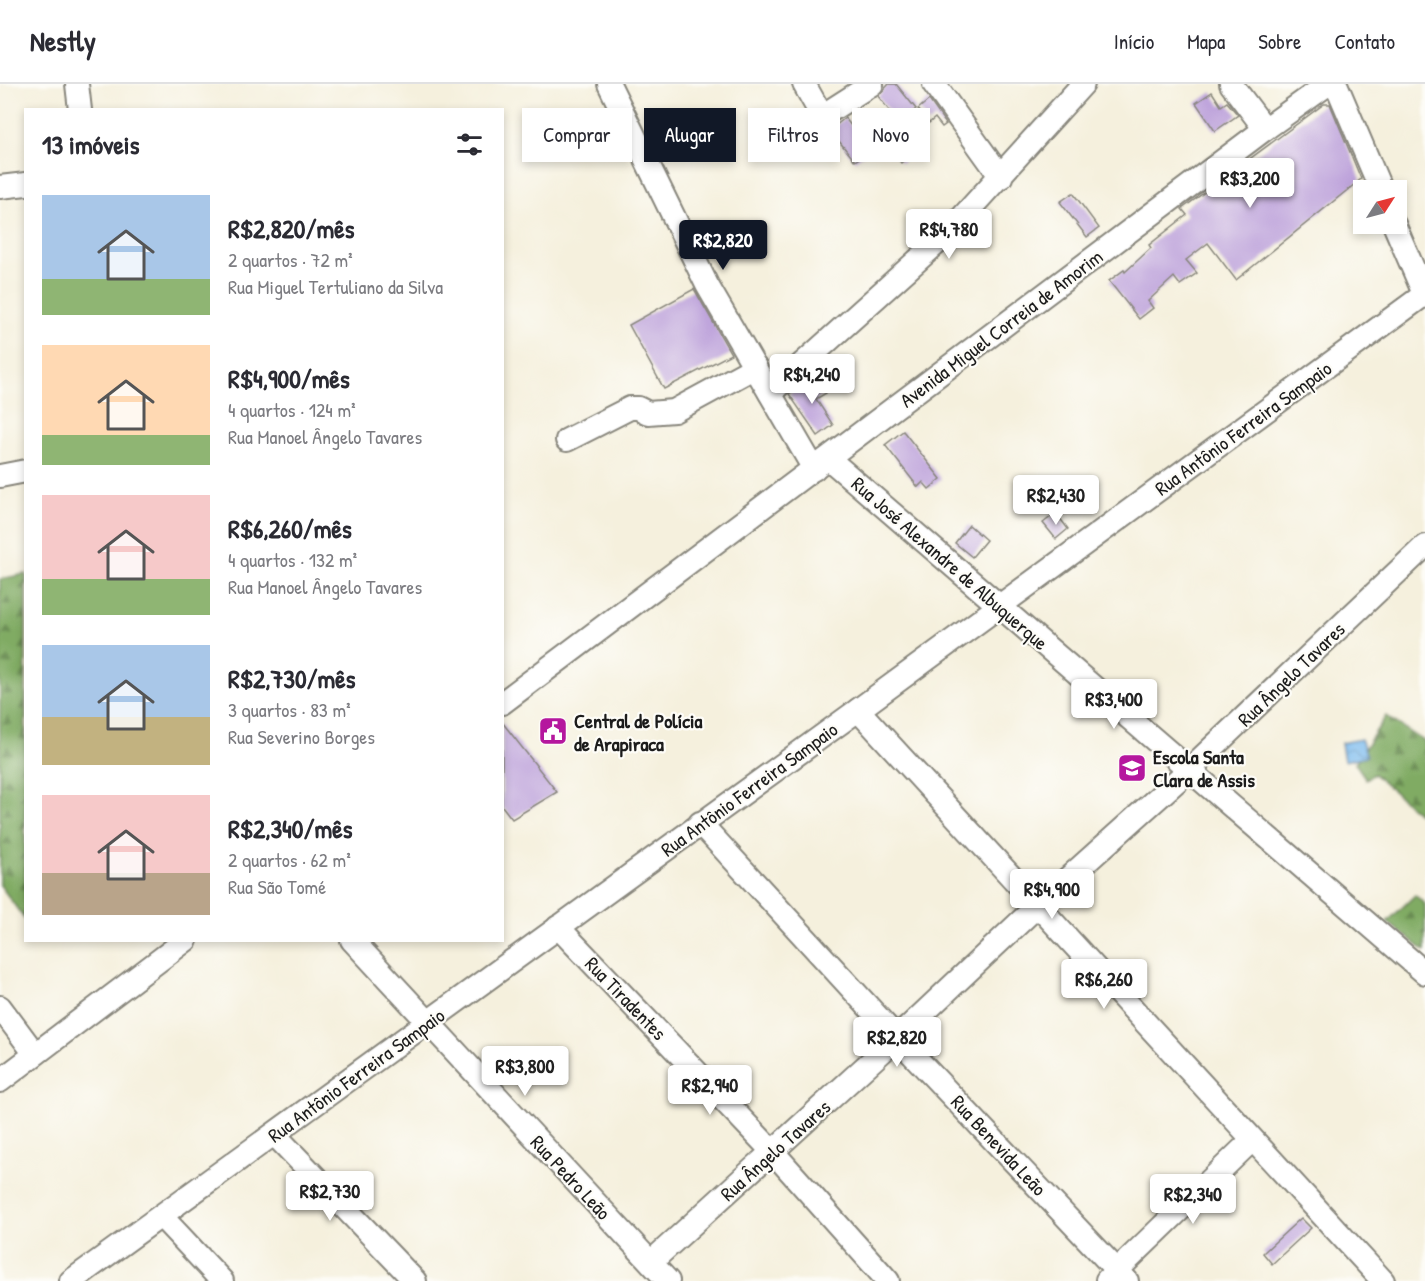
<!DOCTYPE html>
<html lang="pt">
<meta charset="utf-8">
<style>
:root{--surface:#fff;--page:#f7f7f7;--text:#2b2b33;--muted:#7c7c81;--line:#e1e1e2;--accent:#111827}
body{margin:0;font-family:"Patrick Hand",sans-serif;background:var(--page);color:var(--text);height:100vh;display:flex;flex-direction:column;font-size:22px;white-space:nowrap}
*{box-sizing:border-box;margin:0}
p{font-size:20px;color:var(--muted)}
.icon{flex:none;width:33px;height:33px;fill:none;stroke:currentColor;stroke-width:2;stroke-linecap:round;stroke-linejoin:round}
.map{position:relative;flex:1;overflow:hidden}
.drawer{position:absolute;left:24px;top:24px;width:480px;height:834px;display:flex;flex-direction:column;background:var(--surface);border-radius:0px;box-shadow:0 3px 9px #0003}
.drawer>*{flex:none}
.hud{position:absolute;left:522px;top:24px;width:570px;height:54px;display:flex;gap:12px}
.needle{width:39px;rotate:54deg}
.buttons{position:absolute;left:1353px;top:96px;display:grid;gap:12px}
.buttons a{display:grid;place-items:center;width:54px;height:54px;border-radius:0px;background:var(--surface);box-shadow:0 3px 9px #0003;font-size:30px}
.price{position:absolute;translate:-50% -51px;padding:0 14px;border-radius:6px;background:#fff;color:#222;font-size:20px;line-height:39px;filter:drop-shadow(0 2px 3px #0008)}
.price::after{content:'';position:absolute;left:50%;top:36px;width:18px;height:14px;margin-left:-9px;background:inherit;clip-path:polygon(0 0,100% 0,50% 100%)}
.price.active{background:var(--accent);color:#fff}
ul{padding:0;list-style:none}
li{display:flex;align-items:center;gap:18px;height:150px;padding:0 18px}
li span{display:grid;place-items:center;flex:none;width:168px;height:120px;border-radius:0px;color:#555}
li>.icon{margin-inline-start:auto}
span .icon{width:72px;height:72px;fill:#fffc;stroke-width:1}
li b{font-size:26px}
h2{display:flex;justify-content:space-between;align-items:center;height:72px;padding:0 18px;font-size:26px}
.pill{padding:0 21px;border-radius:0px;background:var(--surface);box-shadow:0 3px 9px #0003;font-size:21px;line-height:54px}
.pill.active{background:var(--accent);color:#fff}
header{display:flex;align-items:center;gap:36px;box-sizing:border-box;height:84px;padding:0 30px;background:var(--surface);border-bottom:2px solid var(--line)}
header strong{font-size:28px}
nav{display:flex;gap:33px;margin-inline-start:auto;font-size:21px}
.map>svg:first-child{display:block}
</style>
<header>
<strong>Nestly</strong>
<nav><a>Início</a><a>Mapa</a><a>Sobre</a><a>Contato</a></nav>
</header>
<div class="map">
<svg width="1425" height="1197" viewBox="0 0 1425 1197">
<defs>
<pattern id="forest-firs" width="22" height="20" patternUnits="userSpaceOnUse" patternTransform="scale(1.5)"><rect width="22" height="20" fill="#80ab63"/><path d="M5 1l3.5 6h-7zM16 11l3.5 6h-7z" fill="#688a51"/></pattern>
<pattern id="water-waves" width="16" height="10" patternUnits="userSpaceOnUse" patternTransform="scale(1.5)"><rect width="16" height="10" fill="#7bbbef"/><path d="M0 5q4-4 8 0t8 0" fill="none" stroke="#6aa0cc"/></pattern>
</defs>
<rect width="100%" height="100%" fill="#fdfcf7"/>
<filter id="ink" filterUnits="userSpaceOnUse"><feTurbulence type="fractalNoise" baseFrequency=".0167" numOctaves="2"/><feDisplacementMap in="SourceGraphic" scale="12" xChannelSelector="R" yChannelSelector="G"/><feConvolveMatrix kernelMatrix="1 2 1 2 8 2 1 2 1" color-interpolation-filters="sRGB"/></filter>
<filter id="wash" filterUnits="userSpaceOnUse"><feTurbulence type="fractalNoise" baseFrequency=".008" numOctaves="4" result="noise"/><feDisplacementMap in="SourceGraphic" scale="24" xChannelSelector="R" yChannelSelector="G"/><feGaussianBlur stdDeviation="1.35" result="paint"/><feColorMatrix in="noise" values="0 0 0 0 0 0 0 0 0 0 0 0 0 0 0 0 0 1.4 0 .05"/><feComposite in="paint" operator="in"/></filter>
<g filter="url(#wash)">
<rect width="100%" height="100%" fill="#f5f0dd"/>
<!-- forest -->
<g fill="url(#forest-firs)" stroke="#4e6440" stroke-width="1.5">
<path d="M25 490H26L25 836 0 801V495Z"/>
<path d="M1386 632 1425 658V735L1374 690 1366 695 1355 679Z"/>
<path d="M1415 811 1425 820V867L1387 838Z"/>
</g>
<!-- water -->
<path fill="url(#water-waves)" stroke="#4c6c86" stroke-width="1.5" d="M1361 655 1367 672 1344 677 1341 659Z"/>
<g id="blocks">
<!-- building -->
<g fill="#bfa5dc">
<path d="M889 0H896L916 25 899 39 878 12Z"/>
<path d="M1212 8 1221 22 1227 18 1238 31 1215 47 1196 19Z"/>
<path d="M929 16 946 40 942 43 935 34 929 39 918 25Z"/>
<path d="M1324 20H1330L1361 95 1236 196 1208 159 1186 176 1197 189 1180 201 1174 193 1148 217 1153 224 1139 235 1109 197 1124 186 1125 188 1151 164 1149 161 1187 131 1182 125Z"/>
<path d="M845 34 870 66 855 77 830 46Z"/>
<path d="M897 48 913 69 901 79 884 57Z"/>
<path d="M1073 109 1099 144 1087 153 1060 118Z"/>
<path d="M694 205 731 270 664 305 629 241Z"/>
<path d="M815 292 826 309 816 315 833 341 818 352 789 310Z"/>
<path d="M903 347 941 395 929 405 923 398 918 403 885 361Z"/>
<path d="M1056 429 1068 445 1056 455 1043 439Z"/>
<path d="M969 441 986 456 972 473 955 459Z"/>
<path d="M502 638 557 708 512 735 502 722Z"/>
<path d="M1301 1134 1311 1144 1272 1180 1263 1169Z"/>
</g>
</g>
</g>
<g filter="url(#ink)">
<use href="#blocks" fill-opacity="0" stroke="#88867c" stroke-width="1.5"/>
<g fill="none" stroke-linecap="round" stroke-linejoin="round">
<!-- minor casing -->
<g stroke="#88867c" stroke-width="26">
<g id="minor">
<path d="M77 0 80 26"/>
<path d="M609 0 707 201 814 385"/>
<path d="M804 0 822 32"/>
<path d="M934 0 1001 93"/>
<path d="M1231 0 1265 45"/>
<path d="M1336 0 1381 106"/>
<path d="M787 59 822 32 872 0"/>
<path d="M0 103 26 100"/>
<path d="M1394 140 1425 212"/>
<path d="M770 309 948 149 1083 0"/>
<path d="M567 356 630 324H638L648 329 674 327 755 283"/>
<path d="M829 375 1425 889"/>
<path d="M0 392 26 387"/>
<path d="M502 619 1265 45 1328 0"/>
<path d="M858 626 1383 1197"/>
<path d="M700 739 897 954 1127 1197"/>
<path d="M558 843 773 1068 888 1197"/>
<path d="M352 856 668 1197"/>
<path d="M0 923 35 970"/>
<path d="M0 997 186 856"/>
<path d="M275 1051 415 1197"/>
<path d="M161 1132 222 1197"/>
<path d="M651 1178 897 954 1036 823 1190 685 1425 462"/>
<path d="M1107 1196 1252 1056"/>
<path d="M71 1197 858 626 1425 210"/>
</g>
</g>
<!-- minor -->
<use href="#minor" stroke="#fff" stroke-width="22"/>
</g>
</g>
<!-- icons -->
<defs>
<g id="civic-square" transform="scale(1.5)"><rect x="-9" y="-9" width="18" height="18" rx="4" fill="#b5179e" stroke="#fdfcf7"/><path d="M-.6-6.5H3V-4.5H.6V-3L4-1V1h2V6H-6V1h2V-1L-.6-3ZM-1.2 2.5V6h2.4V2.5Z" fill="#fff"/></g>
<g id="school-square" transform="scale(1.5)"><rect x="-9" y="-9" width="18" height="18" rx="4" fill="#b5179e" stroke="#fdfcf7"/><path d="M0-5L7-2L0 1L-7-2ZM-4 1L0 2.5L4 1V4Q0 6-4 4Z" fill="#fff"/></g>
</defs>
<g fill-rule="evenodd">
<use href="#civic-square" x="553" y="647"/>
<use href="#school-square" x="1132" y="684"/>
</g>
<g text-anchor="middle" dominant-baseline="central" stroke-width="4.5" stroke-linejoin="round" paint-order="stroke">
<!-- street labels -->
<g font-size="20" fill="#1c1c1c" stroke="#fdfcf7">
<text transform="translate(1001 244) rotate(-37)">Avenida Miguel Correia de Amorim</text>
<text transform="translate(1243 344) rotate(-36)">Rua Antônio Ferreira Sampaio</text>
<text transform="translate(950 479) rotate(41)">Rua José Alexandre de Albuquerque</text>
<text transform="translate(1291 590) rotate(-44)">Rua Ângelo Tavares</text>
<text transform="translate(749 705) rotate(-36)">Rua Antônio Ferreira Sampaio</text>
<text transform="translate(626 914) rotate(46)">Rua Tiradentes</text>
<text transform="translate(356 991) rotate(-36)">Rua Antônio Ferreira Sampaio</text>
<text transform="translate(999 1061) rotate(47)">Rua Benevida Leão</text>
<text transform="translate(775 1066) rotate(-42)">Rua Ângelo Tavares</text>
<text transform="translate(571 1093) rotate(47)">Rua Pedro Leão</text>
</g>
<!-- poi labels -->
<g font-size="20" font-weight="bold" fill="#1c1c1c" stroke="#fdfcf7" text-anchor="start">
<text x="574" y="636">Central de Polícia<tspan x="574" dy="23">de Arapiraca</tspan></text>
<text x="1153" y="672">Escola Santa<tspan x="1153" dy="23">Clara de Assis</tspan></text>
</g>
</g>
</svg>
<div class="buttons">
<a><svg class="needle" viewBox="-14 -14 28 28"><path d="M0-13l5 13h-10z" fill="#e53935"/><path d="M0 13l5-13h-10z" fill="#7c7c81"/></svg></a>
</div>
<b class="price" style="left:1250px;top:125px">R$3,200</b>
<b class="price" style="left:949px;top:176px">R$4,780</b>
<b class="price active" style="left:723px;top:187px">R$2,820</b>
<b class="price" style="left:812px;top:321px">R$4,240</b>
<b class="price" style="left:1056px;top:442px">R$2,430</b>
<b class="price" style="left:1114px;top:646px">R$3,400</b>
<b class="price" style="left:1052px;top:836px">R$4,900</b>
<b class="price" style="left:1104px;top:926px">R$6,260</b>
<b class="price" style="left:897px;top:984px">R$2,820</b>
<b class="price" style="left:525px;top:1013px">R$3,800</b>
<b class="price" style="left:710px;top:1032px">R$2,940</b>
<b class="price" style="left:330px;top:1138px">R$2,730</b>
<b class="price" style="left:1193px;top:1141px">R$2,340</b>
<div class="hud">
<a class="pill">Comprar</a>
<a class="pill active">Alugar</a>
<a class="pill">Filtros</a>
<a class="pill">Novo</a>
</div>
<section class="drawer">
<h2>13 imóveis<svg class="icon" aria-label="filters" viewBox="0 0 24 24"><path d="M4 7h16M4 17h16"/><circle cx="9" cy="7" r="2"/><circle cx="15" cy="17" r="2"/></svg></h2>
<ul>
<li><span style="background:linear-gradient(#a9c7e8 70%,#8fb573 0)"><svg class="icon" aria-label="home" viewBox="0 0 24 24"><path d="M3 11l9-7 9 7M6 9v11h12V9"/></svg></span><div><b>R$2,820/mês</b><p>2 quartos · 72 m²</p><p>Rua Miguel Tertuliano da Silva</p></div></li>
<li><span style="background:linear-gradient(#ffd9b3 75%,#8fb573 0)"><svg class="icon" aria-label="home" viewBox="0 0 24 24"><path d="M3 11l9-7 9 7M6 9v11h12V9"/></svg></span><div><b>R$4,900/mês</b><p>4 quartos · 124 m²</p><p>Rua Manoel Ângelo Tavares</p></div></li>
<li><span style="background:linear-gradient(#f6c9c9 70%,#8fb573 0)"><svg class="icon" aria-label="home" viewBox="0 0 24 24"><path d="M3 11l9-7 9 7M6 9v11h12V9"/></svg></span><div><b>R$6,260/mês</b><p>4 quartos · 132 m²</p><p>Rua Manoel Ângelo Tavares</p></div></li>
<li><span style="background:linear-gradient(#a9c7e8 60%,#c2b280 0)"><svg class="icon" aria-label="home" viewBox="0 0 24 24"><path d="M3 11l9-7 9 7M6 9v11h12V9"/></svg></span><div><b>R$2,730/mês</b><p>3 quartos · 83 m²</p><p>Rua Severino Borges</p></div></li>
<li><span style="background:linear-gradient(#f6c9c9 65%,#b9a48a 0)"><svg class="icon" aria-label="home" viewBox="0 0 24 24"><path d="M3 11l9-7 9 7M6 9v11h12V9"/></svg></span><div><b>R$2,340/mês</b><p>2 quartos · 62 m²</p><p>Rua São Tomé</p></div></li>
</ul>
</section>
</div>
